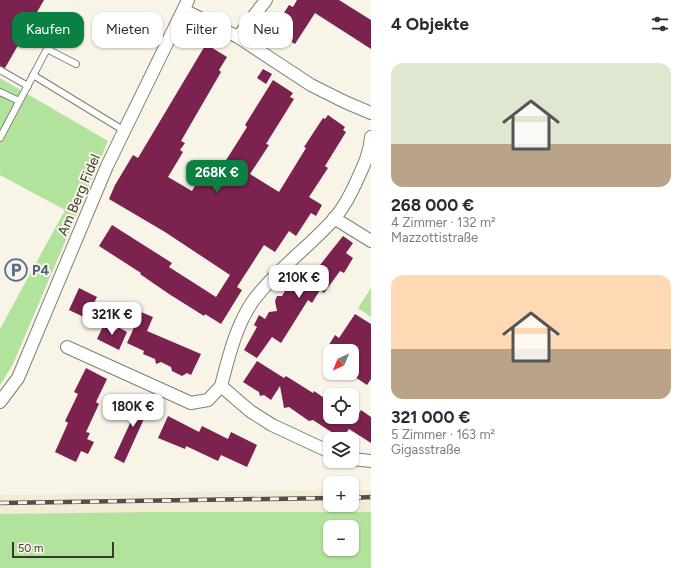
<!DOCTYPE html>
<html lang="de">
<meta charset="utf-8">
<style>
:root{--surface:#fff;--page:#f7f7f7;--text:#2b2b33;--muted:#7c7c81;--accent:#0b8043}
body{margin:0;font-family:Figtree,sans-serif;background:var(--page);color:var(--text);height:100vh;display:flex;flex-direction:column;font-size:15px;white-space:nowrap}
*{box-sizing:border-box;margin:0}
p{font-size:13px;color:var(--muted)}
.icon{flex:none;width:22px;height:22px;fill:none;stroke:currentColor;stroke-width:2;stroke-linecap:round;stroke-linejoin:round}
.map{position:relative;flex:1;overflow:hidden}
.drawer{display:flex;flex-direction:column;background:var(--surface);width:320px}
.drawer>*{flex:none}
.guide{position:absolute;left:12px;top:12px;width:299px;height:36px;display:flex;gap:8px}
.needle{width:26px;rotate:224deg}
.fabs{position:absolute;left:323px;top:344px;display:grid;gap:8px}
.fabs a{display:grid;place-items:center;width:36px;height:36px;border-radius:8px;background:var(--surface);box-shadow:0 1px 3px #0004;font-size:20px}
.scale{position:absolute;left:12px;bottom:10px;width:102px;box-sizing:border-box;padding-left:4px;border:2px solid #3a3833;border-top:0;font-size:11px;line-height:14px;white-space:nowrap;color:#3a3833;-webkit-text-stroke:3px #f8f4e7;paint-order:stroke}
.price{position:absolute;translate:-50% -34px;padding:0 9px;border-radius:8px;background:#fff;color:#222;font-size:13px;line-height:26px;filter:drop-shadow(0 1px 2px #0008)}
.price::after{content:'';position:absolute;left:50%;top:24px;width:12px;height:9px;margin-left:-6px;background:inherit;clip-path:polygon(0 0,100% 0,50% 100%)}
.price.selected{background:var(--accent);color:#fff}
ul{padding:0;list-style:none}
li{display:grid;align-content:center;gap:8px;height:212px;padding:0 20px}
li span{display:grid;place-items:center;height:124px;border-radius:12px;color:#555}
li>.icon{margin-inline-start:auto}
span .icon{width:72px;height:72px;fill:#fffc;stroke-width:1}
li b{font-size:17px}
h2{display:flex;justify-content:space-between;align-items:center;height:48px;padding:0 20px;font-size:17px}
.chip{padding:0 14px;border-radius:12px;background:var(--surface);box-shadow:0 1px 3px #0004;font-size:14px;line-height:36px}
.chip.selected{background:var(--accent);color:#fff}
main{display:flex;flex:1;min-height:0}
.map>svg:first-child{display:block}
</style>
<main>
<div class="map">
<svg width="371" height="568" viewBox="0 0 371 568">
<rect width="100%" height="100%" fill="#f8f4e7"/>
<!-- built -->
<path fill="#f2ecd7" d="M330 490V505H352V490H371V512L0 514V495Z"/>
<!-- green -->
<g fill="#b2e39c" fill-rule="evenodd">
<path d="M0 78 108 141 13 364 0 385V329L65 210 0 175Z"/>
<path d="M371 288V317L358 308Z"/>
<path d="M155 512H371V568H0V514ZM330 527H352V549H330Z"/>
</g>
<!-- building -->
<g fill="#7b224f">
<path d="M0 0H44L5 68 0 66Z"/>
<path d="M297 0H339L371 20V49L315 13 295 44 270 29 278 17 280 19 289 5 293 7Z"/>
<path d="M206 44 227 57 219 70 221 72 181 141 185 143 180 150 183 152 168 177 192 191 200 177 211 184 247 127 245 125 273 80 293 93 290 97 294 99 266 144 269 145 250 174 279 192 306 148 304 147 323 118 325 119 328 115 345 127 343 130 346 132 325 166 328 168 309 197 322 205 316 216 311 213 296 236 289 231 275 252 264 245 237 287 242 290 221 324 205 314 204 316 169 294 140 274 141 273 99 246 112 225 172 263 169 267 216 297 230 275 165 232 109 199 115 185 133 155 138 158Z"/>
<path d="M263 69 272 74 266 84 257 78Z"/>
<path d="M343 236 353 243 346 253 353 258 344 273 340 271 324 293 320 290 312 303 308 300 281 343 272 337 257 358 244 350 257 327 254 325 259 315 265 319 269 312 277 311 275 301 277 296H282L293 278 298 281 300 278 305 281 313 268 316 270Z"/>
<path d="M79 288 97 297 86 318 69 310Z"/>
<path d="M141 312 153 317 147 331 201 354 191 375 187 373 182 376 172 371 171 367 161 362 156 364 155 359 143 354 144 351 127 343Z"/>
<path d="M355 314 371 324V379L367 385 352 375V351H325L335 335 339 338Z"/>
<path d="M104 324 117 330 118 327 127 332 119 350 97 339Z"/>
<path d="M257 361 284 378 286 376 313 393 314 391 330 402V417H357L361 410 371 417V443L349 429 342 439 313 420 309 421 289 407 284 408 280 386 271 400 264 395 260 396 259 392 243 382Z"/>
<path d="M86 368 107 379 96 402 99 404 86 432 90 433 87 439 94 442 88 454 81 451 76 462 55 452 68 423 65 421 78 394 74 392Z"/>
<path d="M141 396 152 401 124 463 114 458 132 419 126 417 131 407 135 409Z"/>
<path d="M168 416 199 432 202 426 228 439 231 432 257 445 247 467 221 455 218 461 186 446 185 449 158 438Z"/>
</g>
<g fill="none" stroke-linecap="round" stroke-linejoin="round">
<!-- lane casing -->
<g stroke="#817e72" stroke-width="8">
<g id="lane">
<path d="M0 70 28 86"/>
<path d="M33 75 123 130"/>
<path d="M0 92 19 101"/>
<path d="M0 138 47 49 76 64"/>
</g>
</g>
<!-- street casing -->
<g stroke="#817e72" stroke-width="14">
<g id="street">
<path d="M184 10 238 37 311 85 345 102 371 113"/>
<path d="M238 37 266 0"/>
<path d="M334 218 371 241"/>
<path d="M67 347 191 403 208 400 221 386 250 411 272 425 330 452"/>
<path d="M221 386C228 359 236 325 253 301 276 270 308 248 334 219 344 207 352 192 358 178 364 165 370 152 371 137"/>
<path d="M0 402 18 378 107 166 188 0"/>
<path d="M352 459 371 461"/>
</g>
</g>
<!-- lane -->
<use href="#lane" stroke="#fff" stroke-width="6"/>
<!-- street -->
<use href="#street" stroke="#fff" stroke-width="12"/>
<!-- rail casing -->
<g stroke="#514f49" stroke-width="4.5">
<g id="rail">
<path d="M352 498 371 497"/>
<path d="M0 503 330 498"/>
</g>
</g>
<!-- rail -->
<use href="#rail" stroke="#f8f4e7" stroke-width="3" stroke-dasharray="9" stroke-linecap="butt"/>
</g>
<!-- icons -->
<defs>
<g id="parking-ring" transform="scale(1.15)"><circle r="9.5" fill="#f8f4e7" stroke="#5c6f8a" stroke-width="1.5"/><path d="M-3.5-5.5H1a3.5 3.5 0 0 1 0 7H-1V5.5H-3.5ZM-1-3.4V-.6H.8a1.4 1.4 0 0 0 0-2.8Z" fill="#5c6f8a"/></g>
</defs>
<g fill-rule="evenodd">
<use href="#parking-ring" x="16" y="270"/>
</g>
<g text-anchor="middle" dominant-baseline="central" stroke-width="4" stroke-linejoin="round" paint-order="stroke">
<!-- street labels -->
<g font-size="14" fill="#3a3833" stroke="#f8f4e7">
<text transform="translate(79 195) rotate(-67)">Am Berg Fidel</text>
</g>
<!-- service labels -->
<g font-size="14" font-weight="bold" fill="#4e5e75" stroke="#f8f4e7" text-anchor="start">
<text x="32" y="270">P4</text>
</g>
</g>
</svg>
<div class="fabs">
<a><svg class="needle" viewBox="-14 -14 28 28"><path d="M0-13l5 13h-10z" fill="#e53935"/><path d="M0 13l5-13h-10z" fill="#7c7c81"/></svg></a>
<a><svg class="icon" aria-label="locate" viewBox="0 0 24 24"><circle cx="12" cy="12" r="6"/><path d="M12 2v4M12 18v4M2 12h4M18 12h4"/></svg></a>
<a><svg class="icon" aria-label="layers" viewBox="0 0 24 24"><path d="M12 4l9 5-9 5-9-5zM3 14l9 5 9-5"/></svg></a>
<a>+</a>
<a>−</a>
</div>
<div class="scale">50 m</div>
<b class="price selected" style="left:217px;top:194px">268K €</b>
<b class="price" style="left:299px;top:299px">210K €</b>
<b class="price" style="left:112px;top:336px">321K €</b>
<b class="price" style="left:133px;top:428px">180K €</b>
<div class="guide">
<a class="chip selected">Kaufen</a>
<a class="chip">Mieten</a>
<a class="chip">Filter</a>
<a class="chip">Neu</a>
</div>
</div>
<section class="drawer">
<h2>4 Objekte<svg class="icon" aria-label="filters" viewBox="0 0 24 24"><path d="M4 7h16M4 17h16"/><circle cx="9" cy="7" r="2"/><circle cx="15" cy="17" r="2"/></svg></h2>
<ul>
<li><span style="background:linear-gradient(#dfe7d0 65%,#b9a48a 0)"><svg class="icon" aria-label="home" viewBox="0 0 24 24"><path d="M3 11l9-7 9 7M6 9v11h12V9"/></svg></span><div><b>268 000 €</b><p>4 Zimmer · 132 m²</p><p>Mazzottistraße</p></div></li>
<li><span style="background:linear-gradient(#ffd9b3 60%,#b9a48a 0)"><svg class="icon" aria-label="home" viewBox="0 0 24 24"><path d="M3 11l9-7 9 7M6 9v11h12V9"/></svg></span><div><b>321 000 €</b><p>5 Zimmer · 163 m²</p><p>Gigasstraße</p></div></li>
</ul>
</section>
</main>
